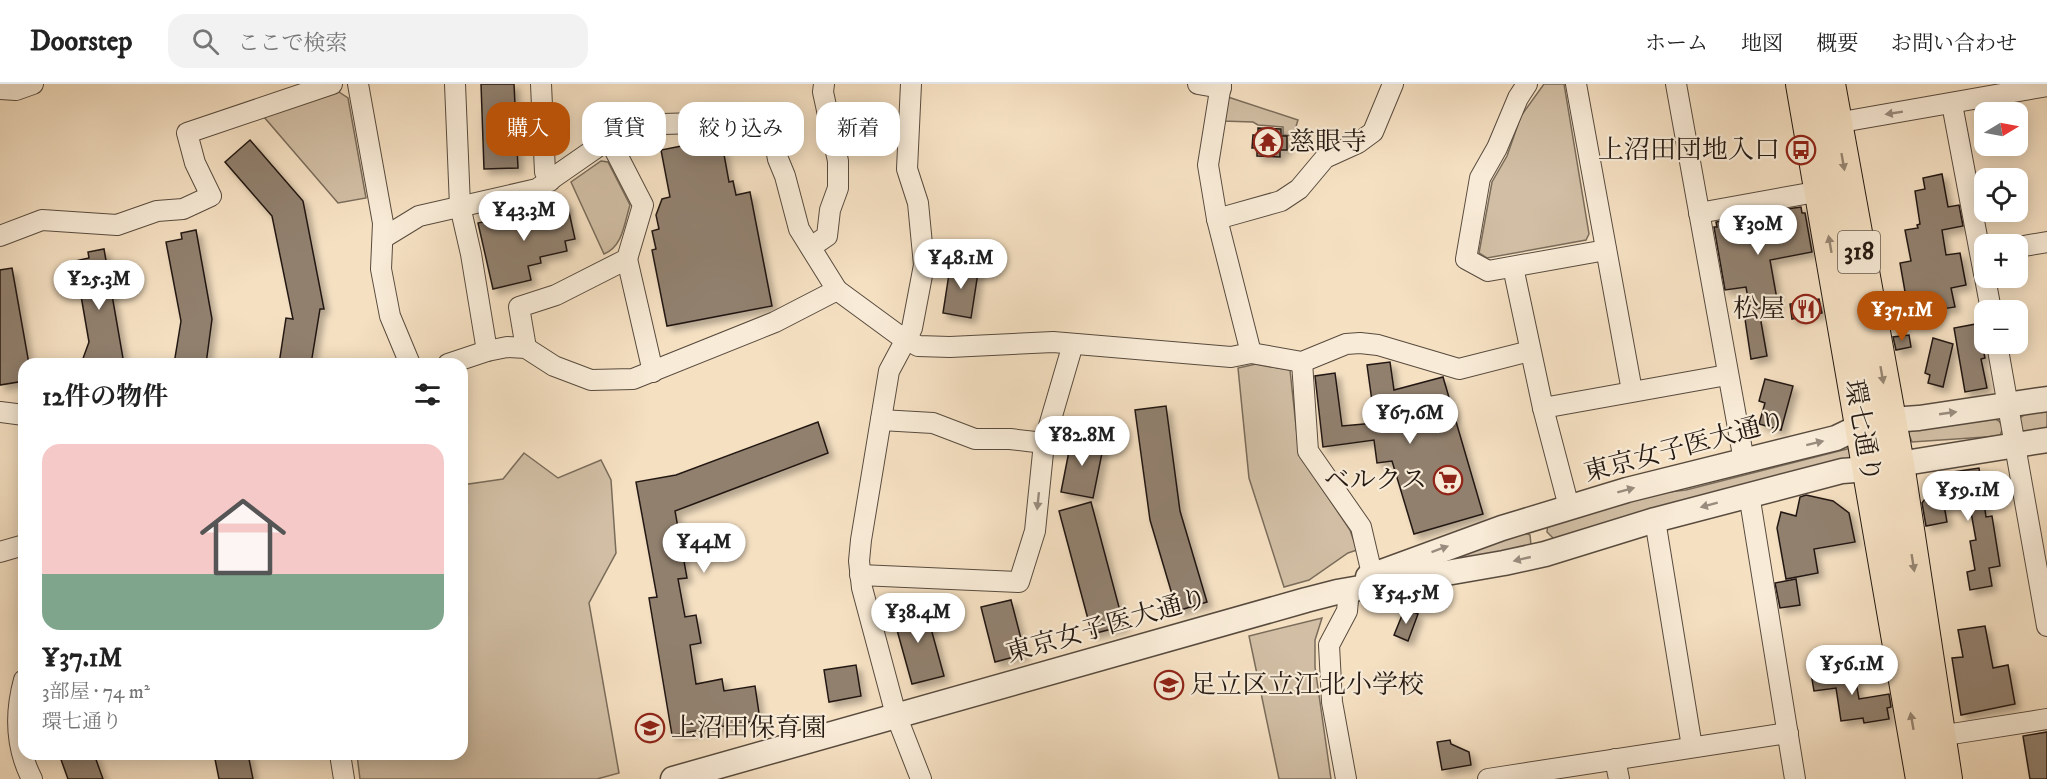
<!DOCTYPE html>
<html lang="ja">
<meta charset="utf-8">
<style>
:root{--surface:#fff;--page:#f2f2f2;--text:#222;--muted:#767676;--line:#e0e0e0;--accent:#b45309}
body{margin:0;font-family:"IM FELL DW Pica","Noto Serif JP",serif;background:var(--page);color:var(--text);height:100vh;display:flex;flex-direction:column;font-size:22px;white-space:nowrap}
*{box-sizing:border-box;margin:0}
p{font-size:20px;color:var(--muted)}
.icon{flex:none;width:33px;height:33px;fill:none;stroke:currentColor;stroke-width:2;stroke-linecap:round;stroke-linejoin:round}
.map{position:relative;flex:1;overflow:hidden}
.details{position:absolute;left:18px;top:274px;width:450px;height:402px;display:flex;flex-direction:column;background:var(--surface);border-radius:18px;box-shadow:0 3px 15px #0003}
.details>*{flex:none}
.banner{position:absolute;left:486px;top:18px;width:570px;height:54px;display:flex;gap:12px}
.needle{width:39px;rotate:80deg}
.fabs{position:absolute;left:1974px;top:18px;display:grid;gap:12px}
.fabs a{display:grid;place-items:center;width:54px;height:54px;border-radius:12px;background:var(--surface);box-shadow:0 3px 15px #0003;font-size:30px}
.price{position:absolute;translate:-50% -51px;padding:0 14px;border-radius:21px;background:#fff;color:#222;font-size:20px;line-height:39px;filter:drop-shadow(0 2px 3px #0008)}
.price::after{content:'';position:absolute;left:50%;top:36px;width:18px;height:14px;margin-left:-9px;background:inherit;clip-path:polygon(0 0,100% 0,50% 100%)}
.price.on{background:var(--accent);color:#fff}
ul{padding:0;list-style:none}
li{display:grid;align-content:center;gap:12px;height:318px;padding:0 24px}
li+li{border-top:2px solid var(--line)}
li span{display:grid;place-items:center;height:186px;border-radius:18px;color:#555}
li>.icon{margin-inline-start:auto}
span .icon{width:108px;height:108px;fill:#fffc;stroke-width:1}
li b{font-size:26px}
h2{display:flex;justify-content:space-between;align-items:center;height:72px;padding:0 24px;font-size:26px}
.tag{padding:0 21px;border-radius:18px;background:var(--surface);box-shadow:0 3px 15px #0003;font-size:21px;line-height:54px}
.tag.on{background:var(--accent);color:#fff}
header{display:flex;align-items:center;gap:36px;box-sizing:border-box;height:84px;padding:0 30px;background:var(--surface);border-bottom:2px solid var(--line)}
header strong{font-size:28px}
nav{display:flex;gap:33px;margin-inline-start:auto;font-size:21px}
.search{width:420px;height:54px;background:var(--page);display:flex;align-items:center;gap:15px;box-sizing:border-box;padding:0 21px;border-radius:18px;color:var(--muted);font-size:22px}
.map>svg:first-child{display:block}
</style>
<header>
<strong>Doorstep</strong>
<div class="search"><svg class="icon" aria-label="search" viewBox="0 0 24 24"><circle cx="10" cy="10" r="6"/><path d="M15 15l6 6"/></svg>ここで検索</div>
<nav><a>ホーム</a><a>地図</a><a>概要</a><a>お問い合わせ</a></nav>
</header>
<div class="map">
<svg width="2047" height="695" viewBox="0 0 2047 695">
<defs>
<filter id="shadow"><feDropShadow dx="5" dy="5" stdDeviation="3" flood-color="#0004"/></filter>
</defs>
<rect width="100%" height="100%" fill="#f5e0c2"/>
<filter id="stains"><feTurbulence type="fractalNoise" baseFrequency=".00333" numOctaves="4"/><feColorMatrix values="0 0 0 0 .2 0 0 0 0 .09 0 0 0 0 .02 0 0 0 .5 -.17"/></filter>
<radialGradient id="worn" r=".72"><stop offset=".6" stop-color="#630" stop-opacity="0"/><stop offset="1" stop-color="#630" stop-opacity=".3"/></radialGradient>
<!-- green -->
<g fill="#d1bea4" stroke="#7a6c5b" stroke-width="1.5">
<path d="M1544 0H1564L1589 150 1586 156 1487 174 1479 169 1492 98 1507 72 1521 32Z"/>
<path d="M339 8 348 14 366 114 338 119 264 33Z"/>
<path d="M1225 12 1298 36 1293 52 1283 51V43L1258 41 1253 38 1222 37Z"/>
<path d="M601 77 608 78 630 121C624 140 623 162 604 170L571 98Z"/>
<path d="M1256 280 1290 286 1299 370 1350 446 1357 466 1348 469 1309 496 1284 503 1249 394 1238 284Z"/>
<path d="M2047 324V351L2032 353 2021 345 2020 334 2030 327Z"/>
<path d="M1993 334 1999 337 2003 343 2000 352 1912 358 1908 348 1936 339Z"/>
<path d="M1851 364 1852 374 1555 456 1547 448 1548 439 1643 411 1686 406Z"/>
<path d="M524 369 558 394 601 376 611 396 616 469 589 519 619 689 597 695H360L357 671 462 670V401L503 395Z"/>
<path d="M1520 446 1530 451 1531 461 1521 468 1395 491Z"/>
<path d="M1322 534 1315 556V583L1331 695H1279L1249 552Z"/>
</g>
<!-- building -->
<g fill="#91806e" stroke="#241912" stroke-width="1.5" filter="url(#shadow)">
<path d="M481 0H514L518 84 484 85Z"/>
<path d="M1258 44 1281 45V52H1287V66H1280V73L1257 72V64H1252L1253 51H1258Z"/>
<path d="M250 56 303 117 324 225H320L311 280H279L286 234 293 235 272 132 225 78Z"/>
<path d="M697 59 698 70 723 65 729 98 733 97 736 111 750 108 772 222 667 242 652 166 656 165 652 147 659 145 656 131 662 115 670 113 661 66Z"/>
<path d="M1942 90 1948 123 1959 121 1963 142 1942 146 1946 171 1960 169 1966 201 1951 204 1955 223 1936 226 1934 214 1907 219 1900 179 1911 177 1905 146 1918 144 1917 141 1920 140 1915 107 1925 105 1923 94Z"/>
<path d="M567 119 575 155 565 157 567 167 540 173 541 179 528 182 531 196 493 205 478 139Z"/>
<path d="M1801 123 1802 129H1805L1812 168 1770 176 1778 221 1750 226 1746 203 1725 206 1714 143H1717L1716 138 1732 135 1733 141 1738 140 1739 146 1764 141 1766 153 1791 149 1787 125Z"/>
<path d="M196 146 212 235 206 280H174L181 237 166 158 182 155 181 149Z"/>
<path d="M104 165 124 280H81L89 258 75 177 89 174 88 168Z"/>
<path d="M951 177 979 182 971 234 943 229Z"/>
<path d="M12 184 29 280H24V297L0 301V186Z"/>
<path d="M1819 215 1822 229 1792 235 1790 220Z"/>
<path d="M1760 232 1767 272 1751 275 1745 235Z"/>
<path d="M1976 240 1979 260H1982L1985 274 1981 275 1987 304 1965 308 1954 244Z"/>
<path d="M1909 251 1911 263 1896 266 1893 253Z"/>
<path d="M1933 254 1953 260 1943 303 1928 299 1930 291 1925 289Z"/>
<path d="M1390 278 1394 306 1443 293 1483 430 1414 450 1392 377 1377 379 1374 356 1323 363 1315 292 1335 289 1342 342 1375 339 1367 281Z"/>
<path d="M1765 295 1793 302 1781 346 1759 340 1765 319 1759 317Z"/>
<path d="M1166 322 1180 427 1207 518 1177 527 1150 436 1135 326Z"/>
<path d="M818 338 828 369 675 427 687 494 678 495 685 533 696 531 701 559 690 561 696 600 722 595 724 607 755 602 760 636 672 651 649 514 657 513 636 398 676 391Z"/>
<path d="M1072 352 1104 359 1093 414 1061 408Z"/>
<path d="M1979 384 1986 433 1992 432 2000 482 1989 484 1992 502 1970 506 1967 488 1975 486 1970 457 1976 456 1969 417 1944 421 1947 438 1926 442 1922 419 1929 410 1949 407 1947 389Z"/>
<path d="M1806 411 1833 417 1849 429 1855 458 1814 465 1818 489 1786 495 1777 444 1781 428 1796 432 1800 413Z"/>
<path d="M1091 418 1124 542 1092 550 1059 427Z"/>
<path d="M1796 495 1800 521 1780 524 1775 499Z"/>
<path d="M1011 516 1025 570 995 578 981 523Z"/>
<path d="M924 519 944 592 912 600 892 528Z"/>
<path d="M1405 524 1418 530 1408 557 1394 551Z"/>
<path d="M1985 542 1993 584 2008 581 2015 620 1961 631 1952 574 1963 573 1958 546Z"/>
<path d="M856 581 861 612 829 618 824 586Z"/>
<path d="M1853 582 1859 615 1889 610 1891 623 1887 624 1889 635 1864 639 1863 634 1841 637 1836 604 1814 607 1811 589Z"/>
<path d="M2047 648V695H2030L2023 652Z"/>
<path d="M1450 656 1451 660 1469 668 1471 681 1442 686 1437 658Z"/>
<path d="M59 670H94L103 695H68Z"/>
<path d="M214 670H248L253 695H219Z"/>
</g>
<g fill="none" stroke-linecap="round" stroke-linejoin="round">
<!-- minor casing -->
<g stroke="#584b3e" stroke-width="22">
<g id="minor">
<path d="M358 0 383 139 381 185 390 232 410 280"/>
<path d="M455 0 460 122 471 170 487 267"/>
<path d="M541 0 545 88 550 97"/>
<path d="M911 0 907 85 918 119 924 181 912 244 889 287 861 456 859 477 862 504 896 631 921 695"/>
<path d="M1198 0 1221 4"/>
<path d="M1221 0 1208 81 1217 135 1251 269"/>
<path d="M1527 0 1518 14 1497 64 1480 94 1466 175 1488 187 1606 166"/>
<path d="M1576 0 1632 307"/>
<path d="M1676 0 1744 377"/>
<path d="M0 5 16 6 33 0"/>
<path d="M1952 20 1984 190"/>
<path d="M1836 39 2047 2"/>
<path d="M1699 129 1821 107"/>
<path d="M1217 135 1281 117 1299 105 1325 74 1358 59 1373 48 1393 0"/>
<path d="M0 152 42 136 117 141 157 127 183 125 211 112 195 79 187 49 332 0"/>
<path d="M383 154 419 132 537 105 619 48 663 40 765 37 772 45 778 75 785 92 799 145 837 206"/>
<path d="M811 163 827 152 830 126 838 104V77L823 8 824 0"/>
<path d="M2018 163 2047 158"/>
<path d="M627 175 653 288"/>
<path d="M1513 183 1543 324 1569 423"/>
<path d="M1985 194 1991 226"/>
<path d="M1997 260 2047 542"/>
<path d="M526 264 519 223 556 211 627 175 643 121 609 55"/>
<path d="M1302 278 1308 367 1361 443 1372 490"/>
<path d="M448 280 487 267 507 263 526 264 554 282 591 296 633 295 775 238 837 206 897 250 918 262 950 263 1053 258 1231 273 1251 269 1302 278 1346 260 1360 259 1378 261 1459 285 1530 267"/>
<path d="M1543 324 1727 291"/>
<path d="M0 328 24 331"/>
<path d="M881 336 933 339 975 355H1010L1044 359"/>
<path d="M1749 410 1795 695"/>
<path d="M1655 436 1692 663"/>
<path d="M0 468 24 461"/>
<path d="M860 491 1019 498 1035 447 1044 359 1073 260"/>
<path d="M24 596C15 629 16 664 32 695"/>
<path d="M1939 652 2047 635"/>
<path d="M340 670 344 695"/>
<path d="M1615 675 1619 695"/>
<path d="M1346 695 1332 618 1329 561 1347 527 1349 506"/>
<path d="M1488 695 1788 649"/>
</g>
</g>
<!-- tertiary casing -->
<g stroke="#584b3e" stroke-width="27">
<g id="tertiary">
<path d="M1368 493 1502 444 1627 406 1836 354 1861 342 1890 336 1919 334 2047 315"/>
<path d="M673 695 1306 516 1337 508 1504 479 1545 470 1655 436 1842 387 1868 385 2047 356"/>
</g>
</g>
<!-- primary casing -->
<g stroke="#241912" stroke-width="34">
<g id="primary">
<path d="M1802 0 1922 695"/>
<path d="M1829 0 1898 380 1946 695"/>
</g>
</g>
<!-- minor -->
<use href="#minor" stroke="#f8ebd7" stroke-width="20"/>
<!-- tertiary -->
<use href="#tertiary" stroke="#f8ebd7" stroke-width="24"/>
<!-- primary -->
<use href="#primary" stroke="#f5e0c2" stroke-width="32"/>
</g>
<!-- one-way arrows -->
<defs><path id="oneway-solid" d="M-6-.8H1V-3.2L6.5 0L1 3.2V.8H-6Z" transform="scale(1.5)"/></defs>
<g fill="#998c7e">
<use href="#oneway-solid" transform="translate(1894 29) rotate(171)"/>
<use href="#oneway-solid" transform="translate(1948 329) rotate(-8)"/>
<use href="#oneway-solid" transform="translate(1815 359) rotate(-14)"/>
<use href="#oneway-solid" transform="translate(1626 406) rotate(-15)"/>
<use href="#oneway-solid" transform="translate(1038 417) rotate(96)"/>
<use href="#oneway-solid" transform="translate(1709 421) rotate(165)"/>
<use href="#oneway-solid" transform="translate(1440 465) rotate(-20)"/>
<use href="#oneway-solid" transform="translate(1522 475) rotate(167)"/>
</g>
<g fill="#978673">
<use href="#oneway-solid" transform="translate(1843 78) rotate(80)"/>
<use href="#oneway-solid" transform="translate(1830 160) rotate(-100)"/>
<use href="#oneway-solid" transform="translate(1882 291) rotate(80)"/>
<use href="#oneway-solid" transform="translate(1913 479) rotate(81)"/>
<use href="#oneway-solid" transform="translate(1912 637) rotate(-100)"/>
</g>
<!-- icons -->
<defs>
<g id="temple-ring" transform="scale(1.5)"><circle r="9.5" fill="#f8ebd7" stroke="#8f2418" stroke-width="1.5"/><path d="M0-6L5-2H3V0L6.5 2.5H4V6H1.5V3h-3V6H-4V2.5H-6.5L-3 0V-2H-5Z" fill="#8f2418"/></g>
<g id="bus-ring" transform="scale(1.5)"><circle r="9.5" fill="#f8ebd7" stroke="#8f2418" stroke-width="1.5"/><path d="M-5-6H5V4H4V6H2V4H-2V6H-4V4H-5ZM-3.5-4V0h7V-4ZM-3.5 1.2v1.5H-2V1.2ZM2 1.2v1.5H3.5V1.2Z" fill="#8f2418"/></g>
<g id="restaurant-ring" transform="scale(1.5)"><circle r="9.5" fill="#f8ebd7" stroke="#8f2418" stroke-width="1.5"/><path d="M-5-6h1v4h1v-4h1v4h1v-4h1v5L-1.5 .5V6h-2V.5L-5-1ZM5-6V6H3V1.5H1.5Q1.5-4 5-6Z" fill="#8f2418"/></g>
<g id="supermarket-ring" transform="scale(1.5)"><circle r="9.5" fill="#f8ebd7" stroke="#8f2418" stroke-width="1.5"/><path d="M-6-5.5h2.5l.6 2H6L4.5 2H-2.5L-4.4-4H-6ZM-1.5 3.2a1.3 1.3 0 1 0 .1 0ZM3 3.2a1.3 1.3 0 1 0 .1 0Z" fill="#8f2418"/></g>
<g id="school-ring" transform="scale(1.5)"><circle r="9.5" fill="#f8ebd7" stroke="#8f2418" stroke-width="1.5"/><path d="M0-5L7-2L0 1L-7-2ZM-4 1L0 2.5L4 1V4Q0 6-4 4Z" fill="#8f2418"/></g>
</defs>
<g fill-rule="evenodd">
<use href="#temple-ring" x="1268" y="58"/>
<use href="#bus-ring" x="1801" y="66"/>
<use href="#restaurant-ring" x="1806" y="225"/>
<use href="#supermarket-ring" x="1448" y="396"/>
<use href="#school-ring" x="1169" y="601"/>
<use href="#school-ring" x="650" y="644"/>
</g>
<g text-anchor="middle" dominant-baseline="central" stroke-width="4.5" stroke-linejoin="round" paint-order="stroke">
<!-- shield labels -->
<rect fill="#f8ebd7" stroke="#64584d" stroke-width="1.5" x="1838" y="147" width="42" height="42" rx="4.5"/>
<g font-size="24" font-weight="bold" fill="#241912">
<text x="1859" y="168">318</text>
</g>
<!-- poi labels -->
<g font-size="26" fill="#241912" stroke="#f8ebd7" text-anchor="start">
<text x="1289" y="58">慈眼寺</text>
<text x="1780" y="66" text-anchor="end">上沼田団地入口</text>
<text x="1785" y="225" text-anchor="end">松屋</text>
<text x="1427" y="396" text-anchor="end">ベルクス</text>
<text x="1190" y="601">足立区立江北小学校</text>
<text x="671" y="644">上沼田保育園</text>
</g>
<!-- street labels -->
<g font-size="26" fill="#241912" stroke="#f8ebd7">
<text transform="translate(1862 347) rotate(80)">環七通り</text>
<text transform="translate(1685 363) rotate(-15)">東京女子医大通り</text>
<text transform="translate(1107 542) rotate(-16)">東京女子医大通り</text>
</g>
</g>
<rect width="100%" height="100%" filter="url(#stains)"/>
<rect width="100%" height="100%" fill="url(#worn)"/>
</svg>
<div class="fabs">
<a><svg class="needle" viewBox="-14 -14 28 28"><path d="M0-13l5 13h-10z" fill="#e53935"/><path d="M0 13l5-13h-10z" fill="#767676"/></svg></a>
<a><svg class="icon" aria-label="locate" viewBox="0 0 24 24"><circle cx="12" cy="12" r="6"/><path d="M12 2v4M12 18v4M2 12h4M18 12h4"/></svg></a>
<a>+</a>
<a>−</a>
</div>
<b class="price" style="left:524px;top:158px">¥43.3M</b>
<b class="price" style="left:1758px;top:172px">¥30M</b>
<b class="price" style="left:961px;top:206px">¥48.1M</b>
<b class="price" style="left:99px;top:227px">¥25.3M</b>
<b class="price on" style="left:1902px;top:258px">¥37.1M</b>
<b class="price" style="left:1410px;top:361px">¥67.6M</b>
<b class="price" style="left:1082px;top:383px">¥82.8M</b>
<b class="price" style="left:1968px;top:438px">¥59.1M</b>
<b class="price" style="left:704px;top:490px">¥44M</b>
<b class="price" style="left:1406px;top:541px">¥54.5M</b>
<b class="price" style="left:918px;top:560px">¥38.4M</b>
<b class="price" style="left:1852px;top:612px">¥56.1M</b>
<div class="banner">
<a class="tag on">購入</a>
<a class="tag">賃貸</a>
<a class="tag">絞り込み</a>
<a class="tag">新着</a>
</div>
<section class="details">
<h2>12件の物件<svg class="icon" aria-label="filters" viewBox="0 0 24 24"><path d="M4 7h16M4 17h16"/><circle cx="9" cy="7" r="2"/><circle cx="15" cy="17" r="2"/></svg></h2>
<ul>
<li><span style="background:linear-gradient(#f6c9c9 70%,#7fa58c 0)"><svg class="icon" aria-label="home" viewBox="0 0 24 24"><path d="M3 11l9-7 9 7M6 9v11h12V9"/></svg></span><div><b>¥37.1M</b><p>3部屋 · 74 m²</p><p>環七通り</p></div></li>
</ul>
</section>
</div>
